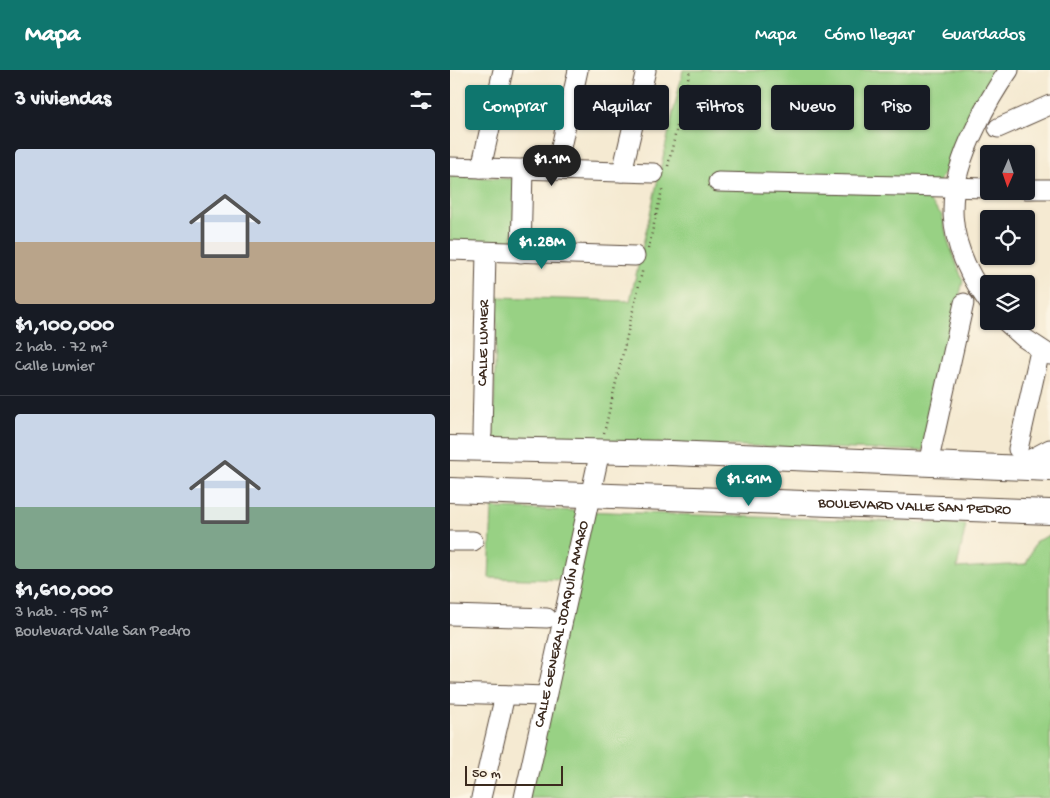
<!DOCTYPE html>
<html lang="es">
<meta charset="utf-8">
<style>
:root{--surface:#171b24;--page:#20242c;--text:#f1f3f6;--muted:#9ea1a6;--line:#363941;--accent:#0f766e}
body{margin:0;font-family:"Gochi Hand",sans-serif;background:var(--page);color:var(--text);height:100vh;display:flex;flex-direction:column;font-size:19px;white-space:nowrap}
*{box-sizing:border-box;margin:0}
p{font-size:16px;color:var(--muted)}
.icon{flex:none;width:28px;height:28px;fill:none;stroke:currentColor;stroke-width:2;stroke-linecap:round;stroke-linejoin:round}
.map{position:relative;flex:1;overflow:hidden}
.details{display:flex;flex-direction:column;background:var(--surface);width:450px}
.details>*{flex:none}
.banner{position:absolute;left:15px;top:15px;width:475px;height:45px;display:flex;gap:10px}
.needle{width:32px;rotate:182deg}
.buttons{position:absolute;left:530px;top:75px;display:grid;gap:10px}
.buttons a{display:grid;place-items:center;width:55px;height:55px;border-radius:5px;background:var(--surface);box-shadow:0 1px 4px #0004;font-size:25px}
.scale{position:absolute;left:15px;bottom:12px;width:98px;box-sizing:border-box;padding-left:5px;border:2px solid #3b2a1e;border-top:0;font-size:14px;line-height:18px;white-space:nowrap;color:#3b2a1e;-webkit-text-stroke:4px #fcf5e5;paint-order:stroke}
.price{position:absolute;translate:-50% -42px;padding:0 11px;border-radius:18px;background:var(--accent);color:#fff;font-size:16px;line-height:32px;filter:drop-shadow(0 1px 2px #0008)}
.price::after{content:'';position:absolute;left:50%;top:30px;width:15px;height:11px;margin-left:-8px;background:inherit;clip-path:polygon(0 0,100% 0,50% 100%)}
.price.selected{background:#222;color:#fff}
ul{padding:0;list-style:none}
li{display:grid;align-content:center;gap:10px;height:265px;padding:0 15px}
li+li{border-top:1px solid var(--line)}
li span{display:grid;place-items:center;height:155px;border-radius:5px;color:#555}
li>.icon{margin-inline-start:auto}
span .icon{width:90px;height:90px;fill:#fffc;stroke-width:1}
li b{font-size:21px}
h2{display:flex;justify-content:space-between;align-items:center;height:60px;padding:0 15px;font-size:21px}
.tag{padding:0 18px;border-radius:5px;background:var(--surface);box-shadow:0 1px 4px #0004;font-size:18px;line-height:45px}
.tag.selected{background:var(--accent);color:#fff}
header{display:flex;align-items:center;gap:30px;box-sizing:border-box;height:70px;padding:0 25px;background:var(--accent);color:#fff}
header strong{font-size:24px}
nav{display:flex;gap:28px;margin-inline-start:auto;font-size:18px}
main{display:flex;flex:1;min-height:0}
.map>svg:first-child{display:block}
</style>
<header>
<strong>Mapa</strong>
<nav><a>Mapa</a><a>Cómo llegar</a><a>Guardados</a></nav>
</header>
<main>
<section class="details">
<h2>3 viviendas<svg class="icon" aria-label="filters" viewBox="0 0 24 24"><path d="M4 7h16M4 17h16"/><circle cx="9" cy="7" r="2"/><circle cx="15" cy="17" r="2"/></svg></h2>
<ul>
<li><span style="background:linear-gradient(#c9d6e8 60%,#b9a48a 0)"><svg class="icon" aria-label="home" viewBox="0 0 24 24"><path d="M3 11l9-7 9 7M6 9v11h12V9"/></svg></span><div><b>$1,100,000</b><p>2 hab. · 72 m²</p><p>Calle Lumier</p></div></li>
<li><span style="background:linear-gradient(#c9d6e8 60%,#7fa58c 0)"><svg class="icon" aria-label="home" viewBox="0 0 24 24"><path d="M3 11l9-7 9 7M6 9v11h12V9"/></svg></span><div><b>$1,610,000</b><p>3 hab. · 95 m²</p><p>Boulevard Valle San Pedro</p></div></li>
</ul>
</section>
<div class="map">
<svg width="600" height="728" viewBox="0 0 600 728">
<rect width="100%" height="100%" fill="#fcf5e5"/>
<filter id="ink" filterUnits="userSpaceOnUse"><feTurbulence type="fractalNoise" baseFrequency=".02" numOctaves="2"/><feDisplacementMap in="SourceGraphic" scale="10" xChannelSelector="R" yChannelSelector="G"/><feConvolveMatrix kernelMatrix="1 2 1 2 8 2 1 2 1" color-interpolation-filters="sRGB"/></filter>
<filter id="wash" filterUnits="userSpaceOnUse"><feTurbulence type="fractalNoise" baseFrequency=".0096" numOctaves="4" result="noise"/><feDisplacementMap in="SourceGraphic" scale="20" xChannelSelector="R" yChannelSelector="G"/><feGaussianBlur stdDeviation="1.12" result="paint"/><feColorMatrix in="noise" values="0 0 0 0 0 0 0 0 0 0 0 0 0 0 0 0 0 1.4 0 .05"/><feComposite in="paint" operator="in"/></filter>
<g filter="url(#wash)">
<rect width="100%" height="100%" fill="#f5ead2"/>
<!-- green -->
<g fill="#98d184" stroke="#6a7e51">
<path d="M233 0H547L479 131 492 145 498 171 513 211 473 381 43 369 47 227 180 231Z"/>
<path d="M0 106 65 109 63 174 0 172Z"/>
<path d="M42 438 516 454 507 498 576 494 586 471 600 465V728H67L118 510 39 508Z"/>
</g>
</g>
<g filter="url(#ink)">
<g fill="none" stroke-linecap="round" stroke-linejoin="round">
<!-- minor casing -->
<g stroke="#574739" stroke-width="21">
<g id="minor">
<path d="M548 58 600 35"/>
<path d="M0 97 204 103"/>
<path d="M31 98 53 0"/>
<path d="M106 100 128 0"/>
<path d="M172 102 196 0"/>
<path d="M268 112 539 118"/>
<path d="M576 119H600"/>
<path d="M0 180 185 186"/>
<path d="M71 183 73 99"/>
<path d="M539 233C494 172 493 123 526 57 535 37 546 18 559 0"/>
<path d="M555 251 574 268 600 285"/>
<path id="s1" d="M32 364 36 182"/>
<path d="M568 379 590 281"/>
<path d="M478 394 514 233"/>
<path d="M566 397 600 379"/>
<path d="M0 471H23"/>
<path d="M0 545 97 548"/>
<path d="M0 623 96 626"/>
<path d="M31 728 55 625"/>
<path id="s2" d="M74 728 150 381"/>
</g>
</g>
<!-- major casing -->
<g stroke="#574739" stroke-width="26">
<g id="major">
<path d="M0 378 222 383 600 399"/>
<path id="s3" d="M0 420 600 442"/>
</g>
</g>
<!-- path -->
<g stroke="#574739" stroke-width="2.5" stroke-dasharray="1 4" stroke-linecap="butt">
<path d="M218 96 240 0"/>
<path d="M198 179 213 116"/>
<path d="M154 363 193 198"/>
</g>
<!-- minor -->
<use href="#minor" stroke="#fff" stroke-width="19"/>
<!-- major -->
<use href="#major" stroke="#fff" stroke-width="24"/>
</g>
</g>
<g text-anchor="middle" dominant-baseline="central" stroke-width="4.5" stroke-linejoin="round" paint-order="stroke">
<!-- street labels -->
<g font-size="15" fill="#3b2a1e" stroke="#fcf5e5">
<text stroke="none"><textPath href="#s1" startOffset="91">CALLE LUMIER</textPath></text>
<text stroke="none"><textPath href="#s3" startOffset="465">BOULEVARD VALLE SAN PEDRO</textPath></text>
<text stroke="none"><textPath href="#s2" startOffset="178">CALLE GENERAL JOAQUÍN AMARO</textPath></text>
</g>
</g>
</svg>
<div class="buttons">
<a><svg class="needle" viewBox="-14 -14 28 28"><path d="M0-13l5 13h-10z" fill="#e53935"/><path d="M0 13l5-13h-10z" fill="#9ea1a6"/></svg></a>
<a><svg class="icon" aria-label="locate" viewBox="0 0 24 24"><circle cx="12" cy="12" r="6"/><path d="M12 2v4M12 18v4M2 12h4M18 12h4"/></svg></a>
<a><svg class="icon" aria-label="layers" viewBox="0 0 24 24"><path d="M12 4l9 5-9 5-9-5zM3 14l9 5 9-5"/></svg></a>
</div>
<div class="scale">50 m</div>
<b class="price selected" style="left:102px;top:117px">$1.1M</b>
<b class="price" style="left:92px;top:200px">$1.28M</b>
<b class="price" style="left:299px;top:437px">$1.61M</b>
<div class="banner">
<a class="tag selected">Comprar</a>
<a class="tag">Alquilar</a>
<a class="tag">Filtros</a>
<a class="tag">Nuevo</a>
<a class="tag">Piso</a>
</div>
</div>
</main>
